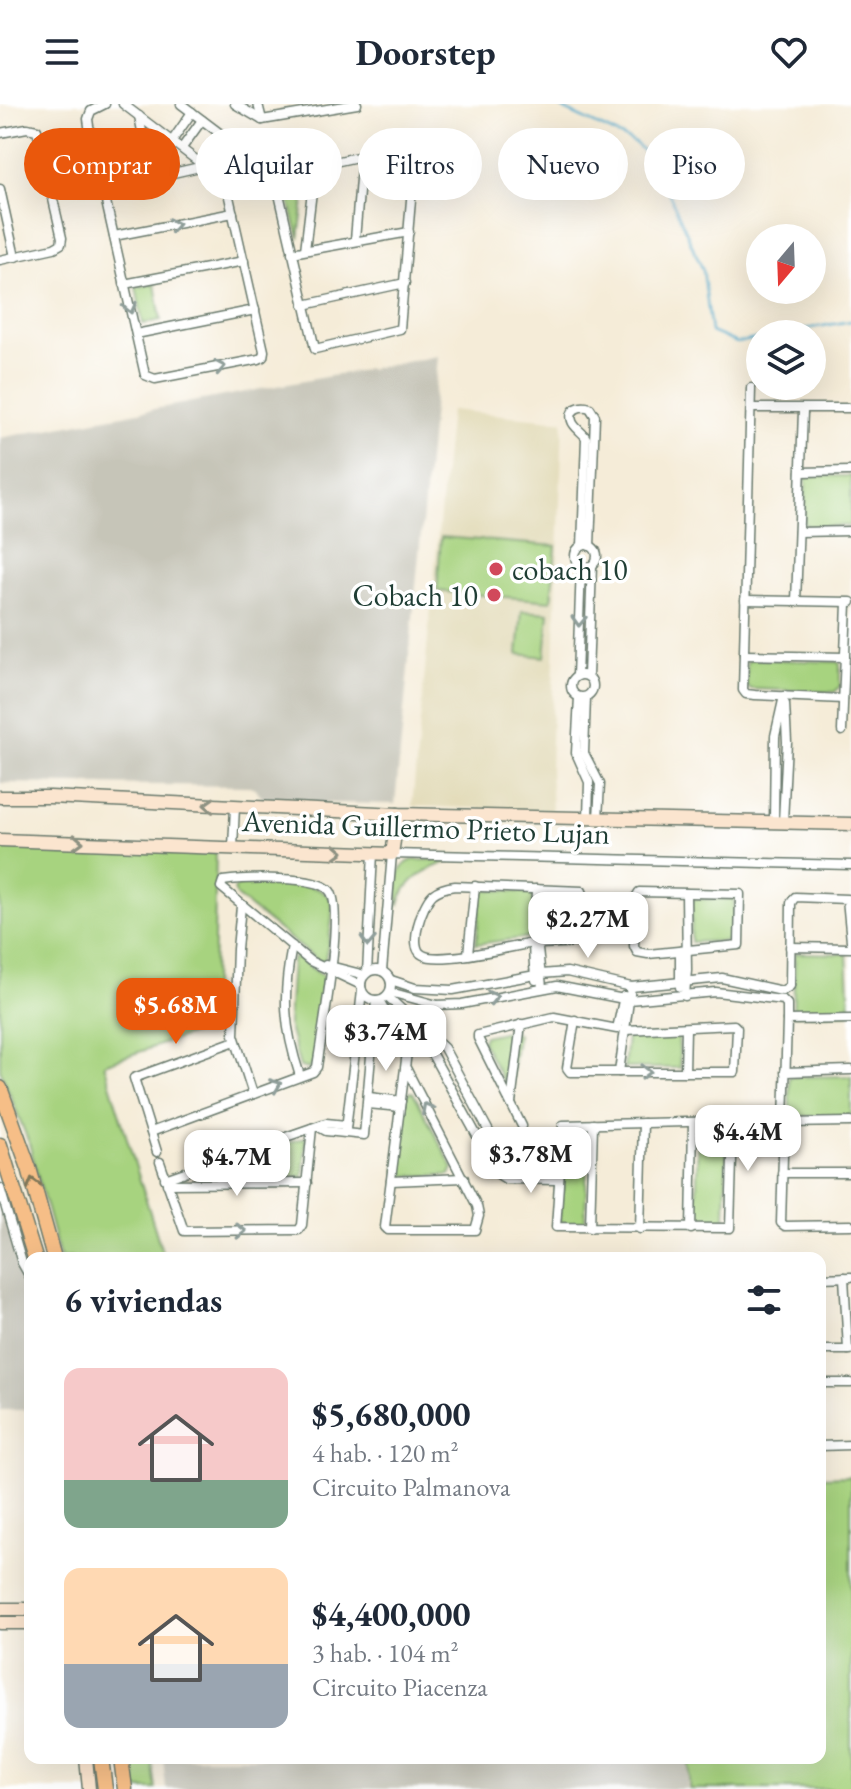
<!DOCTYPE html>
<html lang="es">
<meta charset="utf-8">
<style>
:root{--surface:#fff;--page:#f2f2f3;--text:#1f2937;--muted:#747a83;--accent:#ea580c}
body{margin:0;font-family:"EB Garamond",serif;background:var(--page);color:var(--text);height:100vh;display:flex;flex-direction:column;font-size:30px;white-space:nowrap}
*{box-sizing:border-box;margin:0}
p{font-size:26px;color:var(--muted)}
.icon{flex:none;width:44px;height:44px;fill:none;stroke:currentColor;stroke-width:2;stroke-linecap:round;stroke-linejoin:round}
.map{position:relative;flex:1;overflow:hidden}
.details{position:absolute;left:24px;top:1148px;width:802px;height:512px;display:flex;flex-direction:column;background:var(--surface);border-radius:16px;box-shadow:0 8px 32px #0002}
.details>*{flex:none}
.hud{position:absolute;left:24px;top:24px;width:804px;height:72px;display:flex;gap:16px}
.needle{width:52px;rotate:199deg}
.controls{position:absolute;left:746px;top:120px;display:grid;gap:16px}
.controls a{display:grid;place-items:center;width:80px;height:80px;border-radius:50%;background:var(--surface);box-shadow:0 8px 32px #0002;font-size:40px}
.price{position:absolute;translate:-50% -68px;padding:0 18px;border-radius:16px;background:#fff;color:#222;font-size:26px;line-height:52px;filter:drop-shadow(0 2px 4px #0008)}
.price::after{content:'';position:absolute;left:50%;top:48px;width:24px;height:18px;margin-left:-12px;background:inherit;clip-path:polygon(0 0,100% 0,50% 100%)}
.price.current{background:var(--accent);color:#fff}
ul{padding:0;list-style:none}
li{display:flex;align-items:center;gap:24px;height:200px;padding:0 40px}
li span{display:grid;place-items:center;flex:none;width:224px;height:160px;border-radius:16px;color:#555}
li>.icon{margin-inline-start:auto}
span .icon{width:96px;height:96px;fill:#fffc;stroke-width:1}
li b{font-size:34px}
h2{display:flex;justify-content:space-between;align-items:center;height:96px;padding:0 40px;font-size:34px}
.tag{padding:0 28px;border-radius:36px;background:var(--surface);box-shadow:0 8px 32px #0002;font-size:28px;line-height:72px}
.tag.current{background:var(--accent);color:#fff}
header{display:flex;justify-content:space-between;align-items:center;height:104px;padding:0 40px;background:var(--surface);font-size:36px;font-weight:700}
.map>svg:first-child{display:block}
</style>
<header><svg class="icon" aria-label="menu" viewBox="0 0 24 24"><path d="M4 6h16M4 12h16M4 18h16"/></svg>Doorstep<svg class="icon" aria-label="heart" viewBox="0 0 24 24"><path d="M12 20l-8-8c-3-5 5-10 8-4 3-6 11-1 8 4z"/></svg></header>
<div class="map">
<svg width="851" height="1685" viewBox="0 0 851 1685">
<rect width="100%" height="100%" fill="#fff"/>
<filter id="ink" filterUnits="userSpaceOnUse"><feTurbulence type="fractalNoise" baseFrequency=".0125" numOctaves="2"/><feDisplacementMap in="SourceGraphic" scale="16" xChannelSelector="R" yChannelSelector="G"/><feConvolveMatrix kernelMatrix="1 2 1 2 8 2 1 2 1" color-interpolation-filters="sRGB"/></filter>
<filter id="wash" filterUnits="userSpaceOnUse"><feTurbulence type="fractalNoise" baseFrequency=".006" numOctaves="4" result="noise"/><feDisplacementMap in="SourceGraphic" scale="32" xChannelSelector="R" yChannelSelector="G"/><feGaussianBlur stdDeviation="1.8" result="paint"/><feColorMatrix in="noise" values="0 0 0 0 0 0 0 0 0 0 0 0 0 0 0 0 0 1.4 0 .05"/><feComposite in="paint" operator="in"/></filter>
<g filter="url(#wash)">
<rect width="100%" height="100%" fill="#f5ecd8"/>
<!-- built -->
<path fill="#e3dcba" d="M450 306 563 317 550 664 552 707 412 702Z"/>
<!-- industrial -->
<g fill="#c6c5b8">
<path d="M438 252 395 700 265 698 257 686 248 682 0 679V334Z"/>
<path d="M0 1102 30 1184V1306H0Z"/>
<path d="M163 1654H688L687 1685H166Z"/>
</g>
<!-- green -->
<g fill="#a7d37f" stroke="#63885a" stroke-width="2">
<path d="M307 74 299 134 283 75Z"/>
<path d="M155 180 161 216 143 220 136 183Z"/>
<path d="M809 372H851V422H807L804 418 806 375Z"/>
<path d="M441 433 556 442 551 497 437 487Z"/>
<path d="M522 507 549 509 545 553 518 550Z"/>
<path d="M752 555 837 558 840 559V582L835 588 751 585 747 583V558Z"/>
<path d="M0 741 216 749 212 923 104 960 164 1154H60L29 1039 0 965Z"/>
<path d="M413 756H454C427 764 406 774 398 802 398 785 393 762 413 756Z"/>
<path d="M240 780C261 780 327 773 332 800 334 817 328 839 325 856L320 858 236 792 234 785Z"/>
<path d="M482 785 533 789 530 833 476 840Z"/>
<path d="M692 795H734V837L691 838Z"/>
<path d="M795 849 847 850 850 909 793 911Z"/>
<path d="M296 853 324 873 316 953 310 965 300 963 288 920 292 856Z"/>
<path d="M512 926 517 931 511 975 503 977 482 937 484 932Z"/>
<path d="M678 930 680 964H624L627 933Z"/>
<path d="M851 972V1012H790L789 973Z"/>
<path d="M413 988 453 1064 450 1071 399 1072 396 1068 406 989Z"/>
<path d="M568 1023 588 1025 585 1119C575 1122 568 1121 559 1117L565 1064 560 1060 564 1028Z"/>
<path d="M698 1024 727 1026 725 1118 696 1119Z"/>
<path d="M306 1033 303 1073 216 1072 214 1068 217 1062Z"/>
<path d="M851 1372V1685H689V1654H820V1373Z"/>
<path d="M128 1654H152L156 1685H131Z"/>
</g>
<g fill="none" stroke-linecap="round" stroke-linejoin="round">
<!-- stream -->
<g stroke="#51accf" stroke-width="2">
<path d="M557 0 563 5 635 39 655 58 703 166 711 228 737 239 760 234"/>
<path d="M777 230 851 217"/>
</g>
</g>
</g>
<g filter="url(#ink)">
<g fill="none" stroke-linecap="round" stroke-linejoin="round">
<!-- street casing -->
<g stroke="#6a7a6d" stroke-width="11">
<g id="street">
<path d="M105 0 91 7 88 15 89 22 145 271 155 275 259 255 263 253 264 247 227 84 221 75 123 0"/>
<path d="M181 0 246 49 254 51 273 64 315 245 400 225 415 49 413 43 407 42 276 71"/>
<path d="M235 0 262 16 357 0"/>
<path d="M258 0 262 16"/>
<path d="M139 12 151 73"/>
<path d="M0 29 27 24 37 26 62 134 61 140 54 144 0 156"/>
<path d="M172 37 192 8"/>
<path d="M182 44 202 16"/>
<path d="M246 49 249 59 277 78"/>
<path d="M0 85 15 153"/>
<path d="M103 85 204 62"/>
<path d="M114 132 233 109"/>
<path d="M355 136 362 51"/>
<path d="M305 146 315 62"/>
<path d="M292 149 409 128"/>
<path d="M124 180 244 157"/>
<path d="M304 201 405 179"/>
<path d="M136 230 255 206"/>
<path d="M751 284 743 586 746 590 755 591 843 595"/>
<path d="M751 304H851"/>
<path d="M801 368 851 367"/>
<path d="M799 428 851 427"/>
<circle cx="586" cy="452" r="11"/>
<path d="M582 442 586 334C583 328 574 324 572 317 568 304 582 301 590 304L595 312 590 442"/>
<path d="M745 496 851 498"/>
<path d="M796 498 803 307"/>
<path d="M744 551 845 553"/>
<circle cx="582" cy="582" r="11"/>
<path d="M577 572 581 462"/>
<path d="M588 572 592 462"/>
<path d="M579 593 576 649 589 678 588 714"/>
<path d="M586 593 584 649 600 680 598 714"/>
<path d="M842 627 847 499"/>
<path d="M774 718 775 632 784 592"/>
<path d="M783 718 787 638 785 600"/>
<path d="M233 743 235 703"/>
<path d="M639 788 740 790 739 841 648 850 637 848 634 842 636 793Z"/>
<path d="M241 802 237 845 234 931 253 990"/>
<path d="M533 839C511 843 440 860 423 851 407 844 422 800 433 790 439 785 447 783 455 782L582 787 586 799 583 836 581 838 540 840 538 845 542 883"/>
<path d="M292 842C282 893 284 923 300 972"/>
<path d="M790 843 851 844"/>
<path d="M680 847V883"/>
<path d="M468 850 475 782"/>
<path d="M326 861 365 871"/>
<circle cx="376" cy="881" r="15"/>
<path d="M382 867 392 750 851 761"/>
<path d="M367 869 373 749"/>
<path d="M391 876 415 884 453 886 541 870 567 868 631 883 722 874 782 887 790 882 791 799 795 793 847 795 851 837"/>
<path d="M536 876C530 846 536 816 536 785"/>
<path d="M390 888 437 901 462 900 557 882 629 896 716 888 783 896 787 900V916L781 1119 785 1122 851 1121"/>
<path d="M387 892 444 944 507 1061 520 1068 558 1070"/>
<path d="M685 892 687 866 686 789"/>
<path d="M379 896 384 905 433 952 498 1070 506 1075 557 1076"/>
<path d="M575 916 567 964 570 968H735L737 924 734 921 625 926"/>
<path d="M787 916 851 915"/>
<path d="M427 926 428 914 437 901"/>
<path d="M374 941 385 924 398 916"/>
<path d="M406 964 477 1102 479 1112 475 1126H388L385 1123 407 948"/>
<path d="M619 968 631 883"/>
<path d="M685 968 686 924"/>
<path d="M785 968 851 966"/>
<path d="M369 993 401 997"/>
<path d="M511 999 521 920"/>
<path d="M368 1000 400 1003"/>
<path d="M728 1017 733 1021 730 1124 556 1123 563 1021Z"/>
<path d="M784 1019 851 1018"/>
<path d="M522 1022 478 934V931L554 913 617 925 624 892"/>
<path d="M319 1023 326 1027 364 1031 376 896"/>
<path d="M346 1025 362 887"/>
<path d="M151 1028 313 968 317 963C321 934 345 806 330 787 318 771 243 774 223 777L221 783 310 857 361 881"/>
<path d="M157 1048 134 974 235 937"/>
<path d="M160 1058 184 1127 299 1126 302 1121 312 1024"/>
<path d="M782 1069H851"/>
<path d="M165 1075 326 1019 346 1021"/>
<path d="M391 1077 464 1074"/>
<path d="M167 1080 307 1079"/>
<path d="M0 1084 22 1159 30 1173"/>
<path d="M590 1124 593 1020"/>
<path d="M640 1125 643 1019"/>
<path d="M691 1125 693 1018"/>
<path d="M844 1173 848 1246"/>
<path d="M820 1174 851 1173"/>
<path d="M820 1246H850"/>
<path d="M820 1279H851"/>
<path d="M820 1342 851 1341"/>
</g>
</g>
<!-- secondary casing -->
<g stroke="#6a7a6d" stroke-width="15">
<g id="secondary">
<path d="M0 693H50L398 710 851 720"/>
<path d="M0 736 392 750 398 710"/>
<path d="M0 1505H30"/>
<path d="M0 1519H30"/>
<path d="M86 1654 89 1685"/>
</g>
</g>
<!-- primary casing -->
<g stroke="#6a7a6d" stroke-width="17">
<g id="primary">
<path d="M0 984 29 1064 54 1154"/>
<path d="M0 1041 35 1154"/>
<path d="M101 1654 105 1685"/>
<path d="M121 1654 125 1685"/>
</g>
</g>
<!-- street -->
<use href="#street" stroke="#fff" stroke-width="8"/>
<!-- secondary -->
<use href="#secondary" stroke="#fbe5cf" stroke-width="12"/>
<!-- primary -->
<use href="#primary" stroke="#f6be87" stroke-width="14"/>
</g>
<!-- one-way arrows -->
<defs><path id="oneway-chevron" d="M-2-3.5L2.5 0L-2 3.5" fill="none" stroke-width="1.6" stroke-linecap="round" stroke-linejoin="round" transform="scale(2)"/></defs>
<g stroke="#8f9e9a">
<use href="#oneway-chevron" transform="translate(174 121) rotate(-11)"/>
<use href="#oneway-chevron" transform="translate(130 204) rotate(77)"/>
<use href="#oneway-chevron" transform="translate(220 263) rotate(-10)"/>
<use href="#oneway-chevron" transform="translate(579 517) rotate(92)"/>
<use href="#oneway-chevron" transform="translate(368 837) rotate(93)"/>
<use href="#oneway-chevron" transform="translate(493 893) rotate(-13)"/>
<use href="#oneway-chevron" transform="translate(646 968)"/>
<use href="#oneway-chevron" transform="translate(276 981) rotate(-21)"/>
<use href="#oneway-chevron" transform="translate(427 1004) rotate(-118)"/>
<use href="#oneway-chevron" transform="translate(241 1127) rotate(-1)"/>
</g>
<g stroke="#8d9182">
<use href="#oneway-chevron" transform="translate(209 701) rotate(-177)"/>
<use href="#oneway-chevron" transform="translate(78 738) rotate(2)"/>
<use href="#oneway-chevron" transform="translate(338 748) rotate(3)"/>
</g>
<use stroke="#807759" href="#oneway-chevron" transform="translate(33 1079) rotate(-106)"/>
</g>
<!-- markers -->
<g fill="#d1495b" stroke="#fff" stroke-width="3">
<circle cx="496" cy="465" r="8"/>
<circle cx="494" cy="491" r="8"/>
</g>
<g text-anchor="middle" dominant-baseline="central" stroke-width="7" stroke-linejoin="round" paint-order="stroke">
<!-- poi labels -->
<g font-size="30" fill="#1f3d34" stroke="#fff" text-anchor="start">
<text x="512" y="465">cobach 10</text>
<text x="478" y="491" text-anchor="end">Cobach 10</text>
</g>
<!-- street labels -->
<g font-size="30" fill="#1f3d34" stroke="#fff">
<text transform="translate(426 723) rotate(2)">Avenida Guillermo Prieto Lujan</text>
</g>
</g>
</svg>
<div class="controls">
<a><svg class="needle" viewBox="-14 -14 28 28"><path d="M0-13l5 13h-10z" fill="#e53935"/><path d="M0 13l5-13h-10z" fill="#747a83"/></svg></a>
<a><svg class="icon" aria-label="layers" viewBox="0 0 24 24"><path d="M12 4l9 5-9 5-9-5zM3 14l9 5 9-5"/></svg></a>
</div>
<b class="price" style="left:588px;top:856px">$2.27M</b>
<b class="price current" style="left:176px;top:942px">$5.68M</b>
<b class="price" style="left:386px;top:969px">$3.74M</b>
<b class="price" style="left:748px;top:1069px">$4.4M</b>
<b class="price" style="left:531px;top:1091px">$3.78M</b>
<b class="price" style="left:237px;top:1094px">$4.7M</b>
<div class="hud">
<a class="tag current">Comprar</a>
<a class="tag">Alquilar</a>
<a class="tag">Filtros</a>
<a class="tag">Nuevo</a>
<a class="tag">Piso</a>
</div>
<section class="details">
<h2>6 viviendas<svg class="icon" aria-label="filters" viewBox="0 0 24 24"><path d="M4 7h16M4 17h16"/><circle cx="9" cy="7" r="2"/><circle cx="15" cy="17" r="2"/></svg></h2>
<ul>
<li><span style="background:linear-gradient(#f6c9c9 70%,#7fa58c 0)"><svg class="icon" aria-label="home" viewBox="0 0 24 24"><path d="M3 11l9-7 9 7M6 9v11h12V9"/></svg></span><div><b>$5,680,000</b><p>4 hab. · 120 m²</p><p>Circuito Palmanova</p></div></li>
<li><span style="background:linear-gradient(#ffd9b3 60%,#9aa5b1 0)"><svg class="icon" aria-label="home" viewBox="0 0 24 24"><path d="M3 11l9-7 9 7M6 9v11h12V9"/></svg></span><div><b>$4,400,000</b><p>3 hab. · 104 m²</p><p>Circuito Piacenza</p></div></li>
</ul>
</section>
</div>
